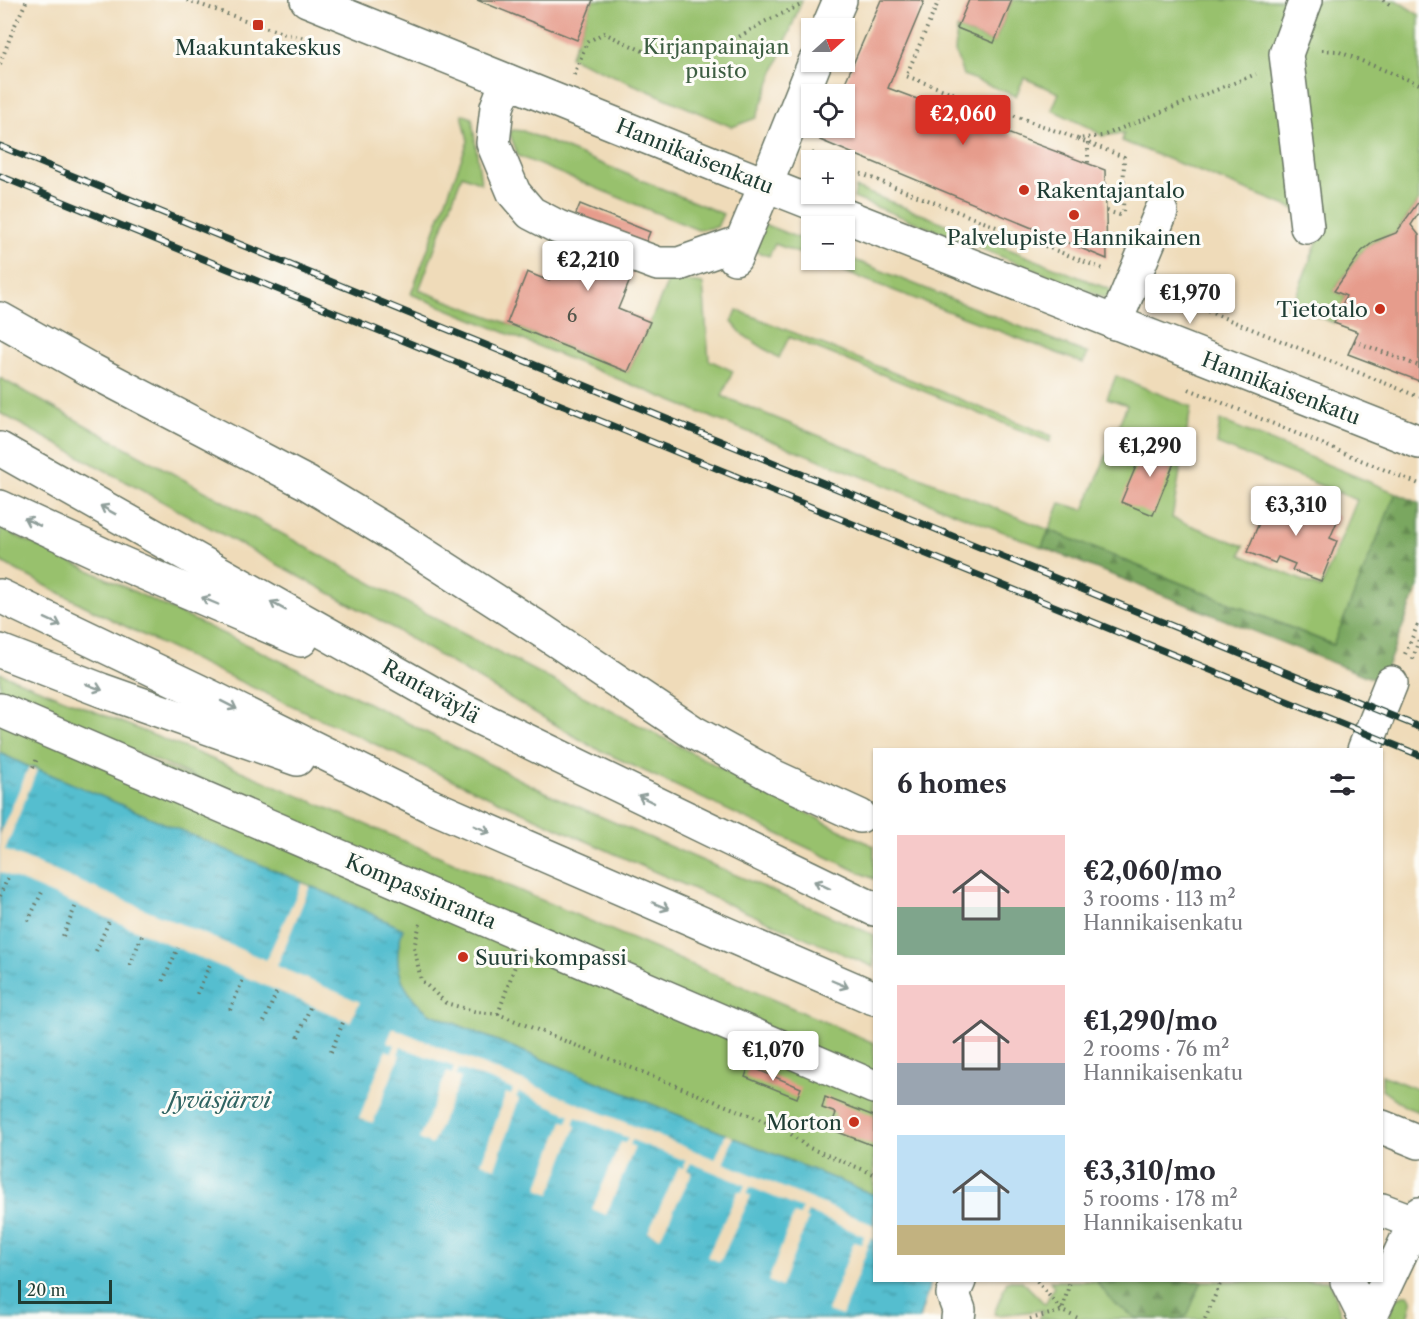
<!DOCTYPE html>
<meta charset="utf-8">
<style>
:root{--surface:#fff;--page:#f2f2f3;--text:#2b2b33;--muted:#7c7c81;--accent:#d93025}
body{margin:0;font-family:"Libre Caslon Text",serif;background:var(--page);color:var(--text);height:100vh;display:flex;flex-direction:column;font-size:22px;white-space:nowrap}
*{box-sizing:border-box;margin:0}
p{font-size:20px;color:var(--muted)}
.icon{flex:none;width:33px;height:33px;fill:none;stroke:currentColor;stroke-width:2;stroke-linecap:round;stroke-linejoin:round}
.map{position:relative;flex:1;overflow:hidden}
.side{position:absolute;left:873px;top:748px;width:510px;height:534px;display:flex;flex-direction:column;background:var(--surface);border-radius:0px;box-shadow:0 2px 4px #0004}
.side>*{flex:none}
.needle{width:39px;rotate:69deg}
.tools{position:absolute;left:801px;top:18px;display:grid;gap:12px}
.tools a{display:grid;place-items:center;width:54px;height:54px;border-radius:0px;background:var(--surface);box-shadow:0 2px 4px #0004;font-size:30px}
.scale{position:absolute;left:18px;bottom:15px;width:94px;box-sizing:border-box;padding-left:6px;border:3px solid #1f3d34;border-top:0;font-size:16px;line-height:21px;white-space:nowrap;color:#1f3d34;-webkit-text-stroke:4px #fdfcf7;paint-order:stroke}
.price{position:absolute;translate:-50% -51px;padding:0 14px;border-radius:6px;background:#fff;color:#222;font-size:20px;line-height:39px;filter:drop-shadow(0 2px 3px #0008)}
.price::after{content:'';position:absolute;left:50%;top:36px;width:18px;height:14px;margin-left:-9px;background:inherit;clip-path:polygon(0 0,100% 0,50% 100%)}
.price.active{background:var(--accent);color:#fff}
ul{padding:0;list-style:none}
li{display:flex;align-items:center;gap:18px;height:150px;padding:0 24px}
li span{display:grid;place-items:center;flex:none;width:168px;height:120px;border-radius:0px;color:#555}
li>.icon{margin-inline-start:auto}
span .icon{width:72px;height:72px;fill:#fffc;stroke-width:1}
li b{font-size:26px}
h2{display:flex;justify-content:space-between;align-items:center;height:72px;padding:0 24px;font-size:26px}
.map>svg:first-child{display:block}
</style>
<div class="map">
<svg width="1419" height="1319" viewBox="0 0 1419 1319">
<defs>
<pattern id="forest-firs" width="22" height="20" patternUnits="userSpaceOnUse" patternTransform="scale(1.5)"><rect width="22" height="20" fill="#7aa760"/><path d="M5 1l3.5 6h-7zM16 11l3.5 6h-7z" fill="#638950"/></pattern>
<pattern id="water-ripples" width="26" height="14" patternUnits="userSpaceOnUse" patternTransform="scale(1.5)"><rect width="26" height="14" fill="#54becf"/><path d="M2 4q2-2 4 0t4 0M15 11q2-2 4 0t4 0" fill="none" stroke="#459ca9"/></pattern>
</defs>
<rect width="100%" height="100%" fill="#fdfcf7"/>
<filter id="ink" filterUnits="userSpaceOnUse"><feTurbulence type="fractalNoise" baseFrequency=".0167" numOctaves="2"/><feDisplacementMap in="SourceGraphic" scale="12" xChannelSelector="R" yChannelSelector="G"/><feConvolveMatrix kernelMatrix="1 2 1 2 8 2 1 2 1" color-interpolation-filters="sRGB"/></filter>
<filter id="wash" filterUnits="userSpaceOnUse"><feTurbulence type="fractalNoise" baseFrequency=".008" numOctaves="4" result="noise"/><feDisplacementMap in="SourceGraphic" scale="24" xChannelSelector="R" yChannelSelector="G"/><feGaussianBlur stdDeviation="1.35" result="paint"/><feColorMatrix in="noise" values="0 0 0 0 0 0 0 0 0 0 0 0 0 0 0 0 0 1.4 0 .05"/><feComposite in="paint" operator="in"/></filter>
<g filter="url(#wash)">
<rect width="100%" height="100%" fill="#efdbb9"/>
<!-- green -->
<g fill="#98c16d" stroke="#5c7f50" stroke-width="1.5">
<path d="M593 0H802L756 118 732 127 570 57Z"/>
<path d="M1012 0H1396L1419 15V201L1396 233 1375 241 1362 251 1334 291 1346 296 1334 323 1292 306 1324 224 1297 210 1122 141 1124 133 1102 136 1090 128 1052 110 1059 93 1024 78 1016 96 963 75 955 52 957 28 994 43Z"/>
<path d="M462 114 472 118 481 183 462 175 419 290 507 323 628 372 669 279 703 284 709 360 733 371 722 396 1049 530 1060 503 1084 510 1127 405 1107 398 1116 376 1191 407 1172 518 1244 546 1241 555 1321 588 1357 500 1217 444 1220 420 1396 493 1334 645 1049 530 1042 547 713 418 411 294 468 141Z"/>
<path d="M512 130 523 131 723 214 717 227 698 230 518 156 510 134Z"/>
<path d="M856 188 1111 290 1107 299 854 198Z"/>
<path d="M761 223 811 243V258L775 244 769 256 750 249Z"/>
<path d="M845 256 1088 354 1083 363 814 260H844Z"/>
<path d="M737 310 1052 436 1050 442 789 337 779 358 743 335 732 322Z"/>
<path d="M0 378 458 631 838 829 874 846V879L591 746 381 621 0 413Z"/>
<path d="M0 528 346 692 551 795 874 935V967C706 896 540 821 375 744 249 686 122 628 0 561Z"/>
<path d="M0 673 234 768 874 1043V1195L429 1013C406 996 392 972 398 942 399 938 401 933 402 929L336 897 33 767H29L0 753V712L215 785 0 696Z"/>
<path d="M1382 1075 1419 1090V1112L1406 1107 1382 1090Z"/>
<path d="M1007 1281H1022L1045 1304 1054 1287 1050 1281H1329L1343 1319H1038L1043 1310 998 1315 994 1314Z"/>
<path d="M1403 1295H1409L1412 1301 1408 1319H1388L1395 1299Z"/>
</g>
<!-- forest -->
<g fill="url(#forest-firs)" stroke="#4c724a" stroke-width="1.5">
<path d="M1396 493 1419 503V585L1381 682 1042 547 1049 530 1333 645Z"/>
<path d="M1097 1281H1202L1187 1316 1179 1319H1138L1116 1305 1098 1284Z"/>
</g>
<!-- water -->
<path fill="url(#water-ripples)" stroke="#3a7e82" stroke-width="1.5" d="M0 753 29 767H33L336 897 403 929C391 963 400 991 429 1013L874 1195V1281H931L919 1319H0Z"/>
<!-- pier -->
<g fill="#efdbb9">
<path d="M29 767 37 770 5 850 266 960 302 883 310 886 277 966 360 1002 350 1022 0 872V834Z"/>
<path d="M393 1028 715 1159 726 1134 733 1137 724 1163 874 1225V1239L871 1238 867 1246 868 1247 842 1316 827 1311 854 1242 861 1244 864 1236 808 1212 805 1218 808 1219 781 1287 768 1281 794 1214 800 1216 802 1209 750 1187 747 1194 751 1196 720 1262 707 1257 738 1191 742 1192 745 1185 691 1163 687 1170 692 1173 660 1238 648 1232 679 1167 683 1168 686 1161 632 1140 630 1145 635 1147 606 1215 592 1209 621 1142 625 1143 628 1138 576 1117 573 1124 576 1126 550 1194 537 1189 563 1121 567 1122 570 1115 519 1092 516 1097 519 1099 495 1168 481 1163 506 1093 511 1095 513 1090 496 1082 459 1069 456 1076 461 1078 432 1145 419 1139 447 1072 452 1074 454 1067 401 1047 398 1054 400 1055 373 1123 359 1118 386 1050 392 1053 395 1045 387 1042Z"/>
</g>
<g id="blocks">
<!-- building -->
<g fill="#e69c8c">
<path d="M477 0H593L577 40Z"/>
<path d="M881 0H919L924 2 888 88 1105 170 1107 259 820 140 826 128H844V94H840Z"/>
<path d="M969 0H1012L994 43 957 28Z"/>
<path d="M1419 201V213L1411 225 1419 235V381L1348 354 1358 332 1334 323 1346 296 1334 291 1362 251 1375 241 1396 233Z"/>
<path d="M580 204 650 232 618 309 650 322 628 372 507 323 527 272 549 281Z"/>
<path d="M1147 440 1178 453 1153 515 1121 502Z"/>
<path d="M1280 493 1339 517 1330 538 1337 541 1321 581 1292 570 1295 564 1278 557 1275 563 1247 552 1264 511 1272 514Z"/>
<path d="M749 1066 801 1088 797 1098 745 1077Z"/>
<path d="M825 1097 874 1116V1146L830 1129 836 1113 822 1108Z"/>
</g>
</g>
</g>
<g filter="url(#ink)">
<use href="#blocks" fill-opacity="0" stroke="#687463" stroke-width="1.5"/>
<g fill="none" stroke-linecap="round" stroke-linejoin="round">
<!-- minor casing -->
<g stroke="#687463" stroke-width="36">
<g id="minor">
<path d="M1306 0 1286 54 1307 227"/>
<path d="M828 28 840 0"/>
<path d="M507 81 497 107 493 143 514 193 531 213 558 227 658 264H679L741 242"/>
<path d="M735 258 766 184 815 62"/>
<path d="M0 319 89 369 307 483 398 538 541 630 693 732 775 777 860 816"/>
<path d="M1115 323 1161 212"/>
<path d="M0 710 874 1087"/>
<path d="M1364 750 1391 683"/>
<path d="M958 1319 959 1310 953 1294 959 1281"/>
</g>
</g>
<!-- major casing -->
<g stroke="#687463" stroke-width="36">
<g id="major">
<path d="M307 0 726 169 1419 442"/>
<path d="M1347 1281 1366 1319"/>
<path d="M1369 1319 1419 1214"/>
</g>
</g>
<!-- highway casing -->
<g stroke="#687463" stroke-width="36">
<g id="highway">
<path d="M0 449 457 707 874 909"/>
<path d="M0 507 121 563 301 640"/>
<path d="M0 596 211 697 429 805 874 998"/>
<path d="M0 651 101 690 297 759"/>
<path d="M1382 1127 1419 1142"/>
<path d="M1382 1210 1419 1224"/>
</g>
</g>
<!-- path -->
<g stroke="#687463" stroke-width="4" stroke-dasharray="1.5 4.5" stroke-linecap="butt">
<path d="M187 0 285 34 311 39"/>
<path d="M939 0 906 76 1078 139 1102 136 1256 74"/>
<path d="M1383 0 1390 5"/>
<path d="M1322 50 1337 51 1419 84"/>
<path d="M0 64 14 27 27 0"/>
<path d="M574 75 587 42 604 33 645 52 683 55 720 48 764 22 803 4"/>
<path d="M1078 139 1124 157 1123 215"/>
<path d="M1088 143V163"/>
<path d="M812 153 829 160"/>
<path d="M844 167 1103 269"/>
<path d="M1107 211 1123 216"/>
<path d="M1163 293 1419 397"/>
<path d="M1354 341 1419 366"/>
<path d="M1189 389 1419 484"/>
<path d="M1405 654 1419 622"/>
<path d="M1413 659 1419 639"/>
<path d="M33 767 37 759"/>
<path d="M0 896 9 875"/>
<path d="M28 921 43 890"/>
<path d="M420 924 414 947 421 980 446 1003 477 1012 498 1014 786 1130 807 1147 874 1174"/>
<path d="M63 936 76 905"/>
<path d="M96 951 110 919"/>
<path d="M130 965 143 933"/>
<path d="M163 981 178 948"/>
<path d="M197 994 211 962"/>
<path d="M230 1010 244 977"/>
<path d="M498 1014 515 966"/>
<path d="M264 1022 277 991"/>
<path d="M298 1037 311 1005"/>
<path d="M331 1052 344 1020"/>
<path d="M1037 1281 1062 1311 1080 1319"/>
<path d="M1030 1319 1062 1311 1070 1281"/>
<path d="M1205 1319 1220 1284"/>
</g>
<!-- minor -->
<use href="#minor" stroke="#fff" stroke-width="33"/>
<!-- major -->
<use href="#major" stroke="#fff" stroke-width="33"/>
<!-- highway -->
<use href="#highway" stroke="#fff" stroke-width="33"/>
<!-- rail casing -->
<g stroke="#1f3d34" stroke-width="7">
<g id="rail">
<path d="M0 146 1419 727"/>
<path d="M0 176 1419 755"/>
</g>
</g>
<!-- rail -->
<use href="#rail" stroke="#fdfcf7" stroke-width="4.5" stroke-dasharray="14" stroke-linecap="butt"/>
</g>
<!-- one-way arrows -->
<defs><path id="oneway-shaft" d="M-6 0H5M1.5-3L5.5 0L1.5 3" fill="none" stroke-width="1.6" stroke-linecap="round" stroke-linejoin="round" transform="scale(1.5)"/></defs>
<g stroke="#8f9e9a">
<use href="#oneway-shaft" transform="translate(108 510) rotate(-151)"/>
<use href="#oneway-shaft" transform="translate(32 522) rotate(-155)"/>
<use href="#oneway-shaft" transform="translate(210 601) rotate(-157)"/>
<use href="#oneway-shaft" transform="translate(278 606) rotate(-151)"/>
<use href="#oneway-shaft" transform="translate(53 622) rotate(25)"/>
<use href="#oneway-shaft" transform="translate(94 687) rotate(21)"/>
<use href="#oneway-shaft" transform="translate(229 705) rotate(27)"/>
<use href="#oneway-shaft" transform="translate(646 799) rotate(-154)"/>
<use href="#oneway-shaft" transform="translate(482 829) rotate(23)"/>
<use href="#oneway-shaft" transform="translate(822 885) rotate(-154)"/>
<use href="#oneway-shaft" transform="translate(661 906) rotate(23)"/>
<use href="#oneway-shaft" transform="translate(840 984) rotate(23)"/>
</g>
</g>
<!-- markers -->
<g fill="#c8321e" stroke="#fdfcf7" stroke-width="2">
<rect x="252" y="19" width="12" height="12" rx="3"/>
<circle cx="1024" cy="190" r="6"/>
<circle cx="1074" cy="215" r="6"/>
<circle cx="1380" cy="309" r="6"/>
<circle cx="463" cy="957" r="6"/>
<circle cx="854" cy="1122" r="6"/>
</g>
<g text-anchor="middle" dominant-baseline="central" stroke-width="6" stroke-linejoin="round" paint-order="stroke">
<!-- number labels -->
<g font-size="18" fill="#51554a">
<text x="572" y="316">6</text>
</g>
<!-- park labels -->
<g font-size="21" fill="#3d5e42" stroke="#fdfcf7">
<text x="716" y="46">Kirjanpainajan<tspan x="716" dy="24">puisto</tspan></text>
</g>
<!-- poi labels -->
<g font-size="21" fill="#1f3d34" stroke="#fdfcf7">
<text x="258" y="47">Maakuntakeskus</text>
<text x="1036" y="190" text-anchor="start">Rakentajantalo</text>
<text x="1074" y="237">Palvelupiste Hannikainen</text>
<text x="1368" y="309" text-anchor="end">Tietotalo</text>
<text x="475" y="957" text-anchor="start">Suuri kompassi</text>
<text x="842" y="1122" text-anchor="end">Morton</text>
</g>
<!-- street labels -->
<g font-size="21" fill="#1f3d34" stroke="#fdfcf7">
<text transform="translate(695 156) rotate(22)">Hannikaisenkatu</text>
<text transform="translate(1281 388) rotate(21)">Hannikaisenkatu</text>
<text transform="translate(431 691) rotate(29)">Rantaväylä</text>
<text transform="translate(421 891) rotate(23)">Kompassinranta</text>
</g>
<!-- water labels -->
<g font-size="22" font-style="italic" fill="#2f6462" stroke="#fdfcf7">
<text x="219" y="1100">Jyväsjärvi</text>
</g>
</g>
</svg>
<div class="tools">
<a><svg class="needle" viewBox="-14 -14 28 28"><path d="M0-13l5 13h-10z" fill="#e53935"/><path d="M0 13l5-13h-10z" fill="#7c7c81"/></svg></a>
<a><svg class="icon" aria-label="locate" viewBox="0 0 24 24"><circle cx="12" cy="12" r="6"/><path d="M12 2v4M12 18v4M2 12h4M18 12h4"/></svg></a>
<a>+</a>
<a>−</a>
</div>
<div class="scale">20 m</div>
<b class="price active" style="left:963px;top:146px">€2,060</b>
<b class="price" style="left:588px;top:292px">€2,210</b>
<b class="price" style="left:1190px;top:325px">€1,970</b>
<b class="price" style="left:1150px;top:478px">€1,290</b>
<b class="price" style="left:1296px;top:537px">€3,310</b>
<b class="price" style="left:773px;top:1082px">€1,070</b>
<section class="side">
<h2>6 homes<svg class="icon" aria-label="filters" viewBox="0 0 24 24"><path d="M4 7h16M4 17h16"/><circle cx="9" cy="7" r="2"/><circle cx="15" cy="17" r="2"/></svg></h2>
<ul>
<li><span style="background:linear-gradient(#f6c9c9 60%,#7fa58c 0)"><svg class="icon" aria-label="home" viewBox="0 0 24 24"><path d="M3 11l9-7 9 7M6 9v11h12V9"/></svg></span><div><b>€2,060/mo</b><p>3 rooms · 113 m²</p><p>Hannikaisenkatu</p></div></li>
<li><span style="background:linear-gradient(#f6c9c9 65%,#9aa5b1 0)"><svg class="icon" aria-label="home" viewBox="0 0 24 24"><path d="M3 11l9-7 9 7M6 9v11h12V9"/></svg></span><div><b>€1,290/mo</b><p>2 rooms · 76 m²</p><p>Hannikaisenkatu</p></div></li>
<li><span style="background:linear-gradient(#bfe0f5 75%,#c2b280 0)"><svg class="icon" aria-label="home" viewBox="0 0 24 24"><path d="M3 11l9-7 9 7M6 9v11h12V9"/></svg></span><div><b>€3,310/mo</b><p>5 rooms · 178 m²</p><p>Hannikaisenkatu</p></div></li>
</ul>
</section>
</div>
